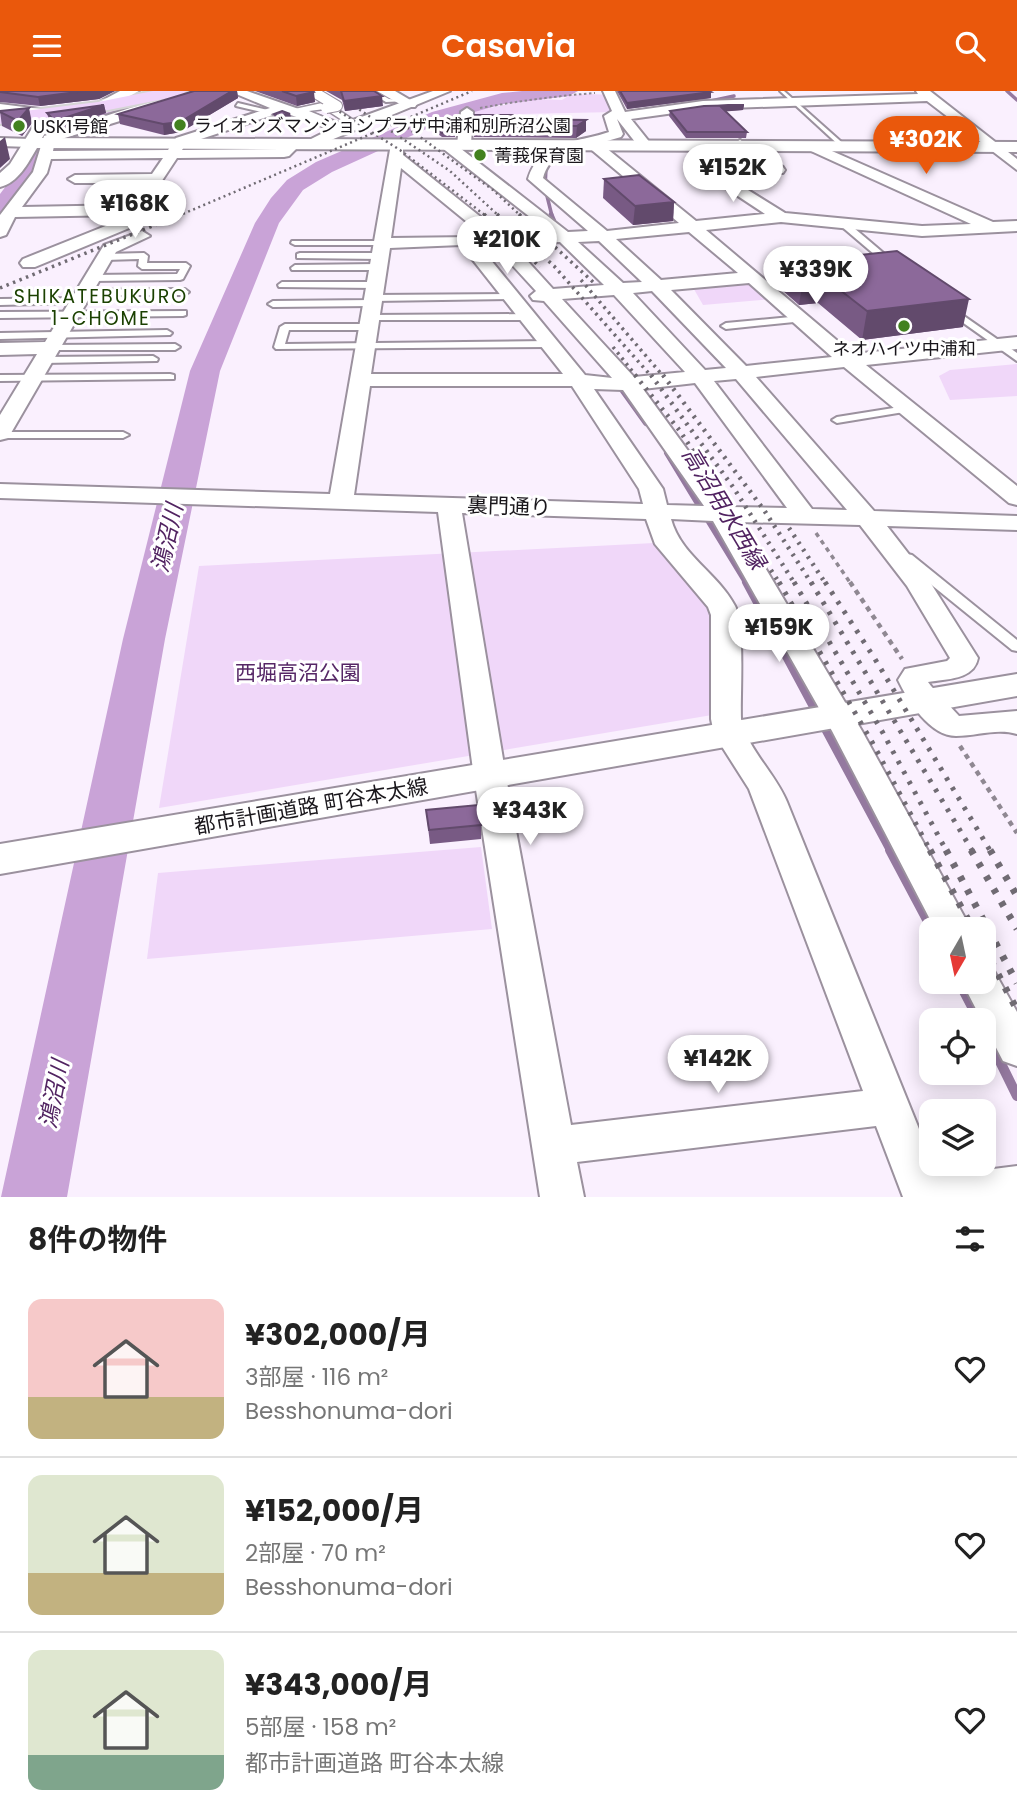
<!DOCTYPE html>
<html lang="ja">
<meta charset="utf-8">
<style>
:root{--surface:#fff;--page:#f2f2f2;--text:#222;--muted:#767676;--line:#e0e0e0;--accent:#ea580c}
body{margin:0;font-family:Poppins,"Noto Sans JP",sans-serif;background:var(--page);color:var(--text);height:100vh;display:flex;flex-direction:column;font-size:26px;white-space:nowrap}
*{box-sizing:border-box;margin:0}
p{font-size:23px;color:var(--muted)}
.icon{flex:none;width:38px;height:38px;fill:none;stroke:currentColor;stroke-width:2;stroke-linecap:round;stroke-linejoin:round}
.map{position:relative;height:1106px;overflow:hidden}
.details{display:flex;flex-direction:column;background:var(--surface);flex:1}
.details>*{flex:none}
.needle{width:46px;rotate:189deg}
.tools{position:absolute;left:919px;top:826px;display:grid;gap:14px}
.tools a{display:grid;place-items:center;width:77px;height:77px;border-radius:14px;background:var(--surface);box-shadow:0 4px 18px #0003;font-size:35px}
.price{position:absolute;translate:-50% -60px;padding:0 16px;border-radius:24px;background:#fff;color:#222;font-size:23px;line-height:46px;filter:drop-shadow(0 2px 4px #0008)}
.price::after{content:'';position:absolute;left:50%;top:42px;width:21px;height:16px;margin-left:-10px;background:inherit;clip-path:polygon(0 0,100% 0,50% 100%)}
.price.selected{background:var(--accent);color:#fff}
ul{padding:0;list-style:none}
li{display:flex;align-items:center;gap:21px;height:175px;padding:0 28px}
li+li{border-top:2px solid var(--line)}
li span{display:grid;place-items:center;flex:none;width:196px;height:140px;border-radius:14px;color:#555}
li>.icon{margin-inline-start:auto}
span .icon{width:84px;height:84px;fill:#fffc;stroke-width:1}
li b{font-size:30px}
h2{display:flex;justify-content:space-between;align-items:center;height:84px;padding:0 28px;font-size:30px}
header{display:flex;justify-content:space-between;align-items:center;height:91px;padding:0 28px;background:var(--accent);color:#fff;font-size:32px;font-weight:600}
.map>svg:first-child{display:block}
</style>
<header><svg class="icon" aria-label="menu" viewBox="0 0 24 24"><path d="M4 6h16M4 12h16M4 18h16"/></svg>Casavia<svg class="icon" aria-label="search" viewBox="0 0 24 24"><circle cx="10" cy="10" r="6"/><path d="M15 15l6 6"/></svg></header>
<div class="map">
<svg width="1017" height="1106" viewBox="0 0 1017 1106">
<rect width="100%" height="100%" fill="#faf0fe"/>
<!-- green -->
<g fill="#f0d7f9">
<path d="M591 3 609 4 616 21 470 24 471 21 532 8 562 9 570 4Z"/>
<path d="M753 186 774 208 703 214 691 193Z"/>
<path d="M1017 273V305L950 309 939 285 950 279Z"/>
<path d="M654 452 714 516 718 623 159 717 199 475Z"/>
<path d="M481 756 492 838 147 868 158 782Z"/>
</g>
<g fill="none" stroke-linecap="round" stroke-linejoin="round">
<!-- stream-far4 -->
<g stroke="#94799f" stroke-width="3.5">
<path d="M1007 0 1017 9"/>
<path d="M706 11 734 5"/>
<path d="M546 77 545 97 552 125"/>
</g>
<!-- stream-far3 -->
<path stroke="#94799f" stroke-width="4.5" d="M551 123 554 130"/>
<!-- stream-far2 -->
<g stroke="#94799f" stroke-width="6">
<path d="M618 293 646 332"/>
<path d="M667 362 747 493"/>
</g>
<!-- stream-far1 -->
<path stroke="#94799f" stroke-width="8" d="M746 491 891 761"/>
<!-- stream -->
<g stroke="#94799f" stroke-width="10">
<path d="M890 759 932 838"/>
<path d="M959 891 979 929"/>
<path d="M984 938 1017 1005"/>
</g>
<!-- river -->
<g fill="#c9a3d7" fill-rule="evenodd">
<path d="M182 0H211L208 4 50 50 39 81 25 98 8 130 0 132V103L18 79 25 58 35 42Z"/>
<path d="M522 0H578L569 5 503 13 446 29 332 81 303 99 279 132 220 280 165 548 67 1106H1L123 548 190 280 255 132 271 107 287 89 316 71 432 21 502 2Z"/>
</g>
<!-- service casing -->
<g stroke="#9b919e" stroke-width="4">
<g id="service">
<path d="M368 0H375L389 8 407 10 386 11Z"/>
<path d="M780 0H784L847 56V58H843Z"/>
<path d="M238 12 272 20 273 21 270 23 236 15Z"/>
<path d="M841 131H847L894 171V175H888L841 135Z"/>
<path d="M292 150H382L386 152 382 154H295L291 152Z"/>
<path d="M144 162 148 165 147 172H186L190 175 183 188 180 189 92 190 88 187 92 184 177 183 180 178H142L138 175 139 168 105 169 101 166 105 163Z"/>
<path d="M300 162H380L384 165 380 168 297 167V163Z"/>
<path d="M295 174 378 173 382 176 378 179H292L291 177Z"/>
<path d="M800 190 803 191V195L765 200 761 197 765 194Z"/>
<path d="M282 191H375L379 194 375 197 279 196 278 194Z"/>
<path d="M83 199 185 198 189 201 185 204H80V200Z"/>
<path d="M514 203 517 204V208L374 210 377 212 372 215 273 216 268 213 273 210 371 209 368 207 373 204Z"/>
<path d="M82 207V211L79 212 0 214V208Z"/>
<path d="M951 216 1017 262V270L948 221 946 219Z"/>
<path d="M186 220V224L183 225 0 227V221Z"/>
<path d="M370 224 529 223 534 226 529 229H367L365 227Z"/>
<path d="M801 225 806 228 804 230 726 238 721 235 726 232Z"/>
<path d="M285 233H369L374 236 369 239H289L285 253 548 250 553 253 548 256 276 258 274 256 280 236Z"/>
<path d="M167 239 172 242 170 244 0 248V242Z"/>
<path d="M50 254 175 253 180 256 175 259H47L45 257Z"/>
<path d="M153 265 158 268 157 270 43 272 38 269 43 266Z"/>
<path d="M170 283 174 284V288L0 290V284Z"/>
<path d="M906 315 910 316V320L837 332 832 329 837 326Z"/>
<path d="M0 341H123L129 344 123 347H0Z"/>
<path d="M907 463 912 464 1017 549V560L1012 559 902 470 901 467 902 464Z"/>
</g>
</g>
<!-- pedestrian casing -->
<g stroke="#9b919e" stroke-width="3">
<path id="pedestrian" d="M322 12 331 14 358 32 340 39 290 19ZM325 18 345 31 340 33 309 20Z"/>
</g>
<!-- minor casing -->
<g stroke="#9b919e" stroke-width="4">
<g id="minor">
<path d="M197 0H217L55 50 53 60 168 59 176 47 270 17 229 0H247L342 33 433 0H450L314 56 307 52 309 49 331 38 282 21 186 53 182 59 280 58 295 48 302 52 289 65 284 66 177 67 138 126 141 130 139 133 35 176H23L20 172 23 168 123 128 124 124 15 126 6 144 0 146V124L33 81 44 45 130 17ZM163 67 152 83 75 84 68 88 75 92H146L131 114 22 116 47 82 51 68Z"/>
<path d="M603 0H615L625 21 703 10 918 3 916 0H930L1017 68V79L927 10 703 18 631 28 651 53 644 57 639 56 617 28 623 43 621 46 600 52 696 130 765 123 694 76C708 65 732 75 747 64L733 53 740 49 783 76 785 79 783 82H773L754 72 745 76 716 79 785 122 922 135 971 133 811 60V54L816 53 993 131 1017 130V140L922 145 781 131 706 139 853 263 1017 246V258L866 274 1017 395V414L1009 412 844 276 756 286 874 420 1017 425V439L887 435 928 488 978 567C974 589 946 588 928 591L931 595 959 625 1017 620V643C997 637 977 645 956 645 930 645 908 610 898 589L905 578 947 570 950 567 907 495 860 434 738 431 862 640 971 838H935L832 640 713 430 671 428C681 465 718 482 735 515 745 534 740 603 741 628 748 659 775 682 787 711 837 835 889 964 938 1085L1017 1075V1106H903L876 1035 577 1071 584 1106H540L474 686 438 421 0 407V393L330 403 391 53 393 50H403V64L502 143 549 141 441 56V50H451L568 141 588 140 528 88C541 47 575 53 609 41L604 25 612 20ZM587 55 679 132 607 140 543 87C549 65 566 59 587 55ZM401 77 483 144 480 148 482 151 493 153 536 200 530 205 533 209 544 210 612 287 585 284 472 146 391 147ZM689 141 738 182 661 189 616 148ZM599 150 642 191 623 192 578 151ZM560 151 604 194 553 198 511 152ZM461 154 563 283H371L390 157ZM749 192 832 266 746 275 671 199ZM652 200 726 277 705 279 633 202ZM614 204 685 281 634 286 562 208ZM736 288 847 419 812 418 714 290ZM695 292 787 417 729 416 643 298ZM370 295H572L639 398 643 413 354 404ZM594 298 623 299 704 415 667 414 663 398ZM462 422 646 428 655 453 708 516 711 524V628L714 643 749 698 863 1000 571 1034 506 686Z"/>
<path d="M0 13 48 19 54 23 48 27 0 21Z"/>
<path d="M467 17 473 21 471 53 464 57 457 53 461 21Z"/>
<path d="M0 47 30 48 37 52 30 56 0 55Z"/>
<path d="M142 140 150 145 116 161 11 342 8 347 0 349V324L37 263 0 264V252L45 251 104 154Z"/>
<path d="M984 877 994 880 1017 921V975L1003 970 962 891H984Z"/>
</g>
</g>
<!-- tertiary casing -->
<g stroke="#9b919e" stroke-width="4">
<g id="tertiary">
<path d="M120 0H139L103 19 98 21 90 16Z"/>
<path d="M377 0H395L417 13 415 16H405Z"/>
<path d="M42 29 50 34 42 47 1017 51V61L37 57C28 72 18 92 0 96V82L10 73 36 31Z"/>
<path d="M1017 583V605L0 783V753Z"/>
</g>
</g>
<!-- primary casing -->
<g stroke="#d6d5d6" stroke-width="4">
<path id="primary" d="M153 0H187L179 5 98 21 0 33V23L98 11Z"/>
</g>
<!-- path-far2 -->
<g stroke="#8f8892" stroke-width="2" stroke-dasharray="2.5 2.5" stroke-linecap="butt">
<path d="M480 17C519 10 556 5 595 2"/>
<path d="M416 27 449 32"/>
</g>
<!-- path-far1 -->
<path stroke="#8f8892" stroke-width="3.5" stroke-dasharray="4.5 4.5" stroke-linecap="butt" d="M816 442 851 493"/>
<!-- path -->
<g stroke="#8f8892" stroke-width="4.5" stroke-dasharray="5 5" stroke-linecap="butt">
<path d="M850 491 902 568"/>
<path d="M960 655 1017 742"/>
</g>
<!-- service -->
<use href="#service" fill="#fff" fill-rule="evenodd"/>
<!-- pedestrian -->
<use href="#pedestrian" fill="#fff" fill-rule="evenodd"/>
<!-- minor -->
<use href="#minor" fill="#fff" fill-rule="evenodd"/>
<!-- tertiary -->
<use href="#tertiary" fill="#fff" fill-rule="evenodd"/>
<!-- primary -->
<use href="#primary" fill="#f0d4fa" fill-rule="evenodd"/>
<!-- rail-far4 -->
<g stroke="#706b73" stroke-width="2.5" stroke-dasharray="2 3.5" stroke-linecap="butt">
<path d="M307 0 400 59 486 125"/>
<path d="M332 0 450 80 499 125"/>
<path d="M394 27 493 99 521 125"/>
<path d="M178 125 472 0"/>
</g>
<!-- rail-far3 -->
<g stroke="#706b73" stroke-width="3.5" stroke-dasharray="2.5 4.5" stroke-linecap="butt">
<path d="M484 123 540 176"/>
<path d="M497 123 554 175 652 286"/>
<path d="M519 123 593 191"/>
<path d="M581 189 664 286"/>
<path d="M0 197 182 123"/>
<path d="M613 256 637 286"/>
</g>
<!-- rail-far2 -->
<g stroke="#706b73" stroke-width="4.5" stroke-dasharray="2.5 6" stroke-linecap="butt">
<path d="M635 284 680 340 780 493"/>
<path d="M651 284 733 396 795 493"/>
<path d="M663 284 764 419 812 493"/>
<path d="M789 437 826 493"/>
</g>
<!-- rail-far1 -->
<g stroke="#706b73" stroke-width="5" stroke-dasharray="3.5 8" stroke-linecap="butt">
<path d="M779 491 872 651 931 761"/>
<path d="M794 491 883 642 947 761"/>
<path d="M811 491 973 761"/>
<path d="M825 491 875 568 991 761"/>
</g>
<!-- rail -->
<g stroke="#706b73" stroke-width="7" stroke-dasharray="5 10" stroke-linecap="butt">
<path d="M930 759 973 838"/>
<path d="M946 759 1017 892"/>
<path d="M971 759 1017 838"/>
<path d="M990 759 1017 805"/>
<path d="M984 857 1017 919"/>
</g>
<!-- pedestrian-bridge casing -->
<g stroke="#9b919e" stroke-width="12" stroke-linecap="butt">
<path id="pedestrian-bridge" d="M312 0 337 15 326 17"/>
</g>
<!-- pedestrian-bridge -->
<use href="#pedestrian-bridge" stroke="#fff" stroke-width="10"/>
</g>
<!-- wall -->
<g fill="#785a84">
<path d="M0 0H115L99 8 40 15 0 11Z"/>
<path d="M194 0H237L238 7 181 41 164 44 120 33 118 23Z"/>
<path d="M255 0H313L315 11 297 15Z"/>
<path d="M326 0H374L383 15 345 20 342 9Z"/>
<path d="M617 0H709L711 7 627 18Z"/>
<path d="M104 14 106 22 57 38 51 37 47 22Z"/>
<path d="M744 14 743 19 726 20 747 41 746 47H686L669 25 670 20Z"/>
<path d="M0 20 32 32 22 45 2 35Z"/>
<path d="M274 23H290L291 27 279 28 274 26Z"/>
<path d="M586 29V40L576 47 474 46V34Z"/>
<path d="M430 33H456L455 46H442L430 37Z"/>
<path d="M604 88 674 111 673 130 633 134 603 107Z"/>
<path d="M897 160 963 236 862 249 818 212 799 214 782 199 785 172Z"/>
<path d="M426 719 481 734V748L430 753Z"/>
</g>
<!-- shaded-wall -->
<g fill="#624a6c">
<path d="M85 0H115L99 8 40 15 38 6Z"/>
<path d="M232 0H237L238 7 181 41 164 44 163 33Z"/>
<path d="M314 1 315 11 297 15 296 5Z"/>
<path d="M711 1V7L627 18V12Z"/>
<path d="M382 5 383 15 345 20 344 10Z"/>
<path d="M104 14 106 22 57 38 55 30Z"/>
<path d="M744 14 743 19 720 21V15Z"/>
<path d="M29 17 32 32 22 45 18 30Z"/>
<path d="M290 23 291 27 279 28 278 24Z"/>
<path d="M586 29V40L576 47 577 35Z"/>
<path d="M5 46 10 68 0 77V50Z"/>
<path d="M674 111 673 130 633 134 635 115Z"/>
<path d="M822 185 818 212 799 214 803 187Z"/>
<path d="M969 208 963 236 862 249 867 220Z"/>
</g>
<!-- building -->
<g fill="#8c699a" stroke="#624a6c" stroke-width="2">
<path d="M0 0H85L38 6 0 1Z"/>
<path d="M194 0H232L180 31 163 33 118 23Z"/>
<path d="M282 0H313L314 1 296 5Z"/>
<path d="M341 0H374L382 5 344 10Z"/>
<path d="M620 0H709L711 1 627 12Z"/>
<path d="M104 14 55 30 50 29 51 26 47 22Z"/>
<path d="M744 14 720 15 747 41H687L670 20 704 15Z"/>
<path d="M29 17 18 30 0 21V20Z"/>
<path d="M282 20 290 23 278 24 274 23Z"/>
<path d="M475 24H513V28L586 29 577 35 474 34Z"/>
<path d="M430 33H456L455 42H442Z"/>
<path d="M639 84 674 111 635 115 604 88Z"/>
<path d="M897 160 969 208 867 220 822 185 803 187 785 172Z"/>
<path d="M478 714 481 734 429 739 426 719Z"/>
</g>
<!-- markers -->
<g fill="#43811f" stroke="#fff" stroke-width="2.5">
<circle cx="180" cy="34" r="7"/>
<circle cx="19" cy="35" r="7"/>
<circle cx="480" cy="64" r="7"/>
<circle cx="904" cy="235" r="7"/>
</g>
<g text-anchor="middle" dominant-baseline="central" stroke-width="6" stroke-linejoin="round" paint-order="stroke">
<!-- far-poi labels -->
<g font-size="18" fill="#19161b" stroke="#fff" text-anchor="start">
<text x="194" y="34">ライオンズマンションプラザ中浦和別所沼公園</text>
<text x="33" y="35">USK1号館</text>
<text x="494" y="64">菁莪保育園</text>
<text x="904" y="257" text-anchor="middle">ネオハイツ中浦和</text>
</g>
<!-- far-neighbourhood labels -->
<g font-size="19" letter-spacing="2" fill="#1b4101" stroke="#fff">
<text x="101" y="205">SHIKATEBUKURO<tspan x="101" dy="22">1-CHOME</tspan></text>
</g>
<!-- street labels -->
<g font-size="21" fill="#19161b" stroke="#fff">
<text transform="translate(509 415) rotate(2)">裏門通り</text>
<text transform="translate(311 715) rotate(-10)">都市計画道路 町谷本太線</text>
</g>
<!-- park labels -->
<g font-size="21" fill="#562766" stroke="#fff">
<text x="298" y="581">西堀高沼公園</text>
</g>
<!-- water labels -->
<g font-size="23" font-style="italic" fill="#512361" stroke="#fff">
<text transform="translate(724 417) rotate(59)">高沼用水西縁</text>
<text transform="translate(167 447) rotate(-77)">鴻沼川</text>
<text transform="translate(54 1003) rotate(-79)">鴻沼川</text>
</g>
</g>
</svg>
<div class="tools">
<a><svg class="needle" viewBox="-14 -14 28 28"><path d="M0-13l5 13h-10z" fill="#e53935"/><path d="M0 13l5-13h-10z" fill="#767676"/></svg></a>
<a><svg class="icon" aria-label="locate" viewBox="0 0 24 24"><circle cx="12" cy="12" r="6"/><path d="M12 2v4M12 18v4M2 12h4M18 12h4"/></svg></a>
<a><svg class="icon" aria-label="layers" viewBox="0 0 24 24"><path d="M12 4l9 5-9 5-9-5zM3 14l9 5 9-5"/></svg></a>
</div>
<b class="price selected" style="left:926px;top:85px">¥302K</b>
<b class="price" style="left:733px;top:113px">¥152K</b>
<b class="price" style="left:135px;top:149px">¥168K</b>
<b class="price" style="left:507px;top:185px">¥210K</b>
<b class="price" style="left:816px;top:215px">¥339K</b>
<b class="price" style="left:779px;top:573px">¥159K</b>
<b class="price" style="left:530px;top:756px">¥343K</b>
<b class="price" style="left:718px;top:1004px">¥142K</b>
</div>
<section class="details">
<h2>8件の物件<svg class="icon" aria-label="filters" viewBox="0 0 24 24"><path d="M4 7h16M4 17h16"/><circle cx="9" cy="7" r="2"/><circle cx="15" cy="17" r="2"/></svg></h2>
<ul>
<li><span style="background:linear-gradient(#f6c9c9 70%,#c2b280 0)"><svg class="icon" aria-label="home" viewBox="0 0 24 24"><path d="M3 11l9-7 9 7M6 9v11h12V9"/></svg></span><div><b>¥302,000/月</b><p>3部屋 · 116 m²</p><p>Besshonuma-dori</p></div><svg class="icon" aria-label="heart" viewBox="0 0 24 24"><path d="M12 20l-8-8c-3-5 5-10 8-4 3-6 11-1 8 4z"/></svg></li>
<li><span style="background:linear-gradient(#dfe7d0 70%,#c2b280 0)"><svg class="icon" aria-label="home" viewBox="0 0 24 24"><path d="M3 11l9-7 9 7M6 9v11h12V9"/></svg></span><div><b>¥152,000/月</b><p>2部屋 · 70 m²</p><p>Besshonuma-dori</p></div><svg class="icon" aria-label="heart" viewBox="0 0 24 24"><path d="M12 20l-8-8c-3-5 5-10 8-4 3-6 11-1 8 4z"/></svg></li>
<li><span style="background:linear-gradient(#dfe7d0 75%,#7fa58c 0)"><svg class="icon" aria-label="home" viewBox="0 0 24 24"><path d="M3 11l9-7 9 7M6 9v11h12V9"/></svg></span><div><b>¥343,000/月</b><p>5部屋 · 158 m²</p><p>都市計画道路 町谷本太線</p></div><svg class="icon" aria-label="heart" viewBox="0 0 24 24"><path d="M12 20l-8-8c-3-5 5-10 8-4 3-6 11-1 8 4z"/></svg></li>
</ul>
</section>
